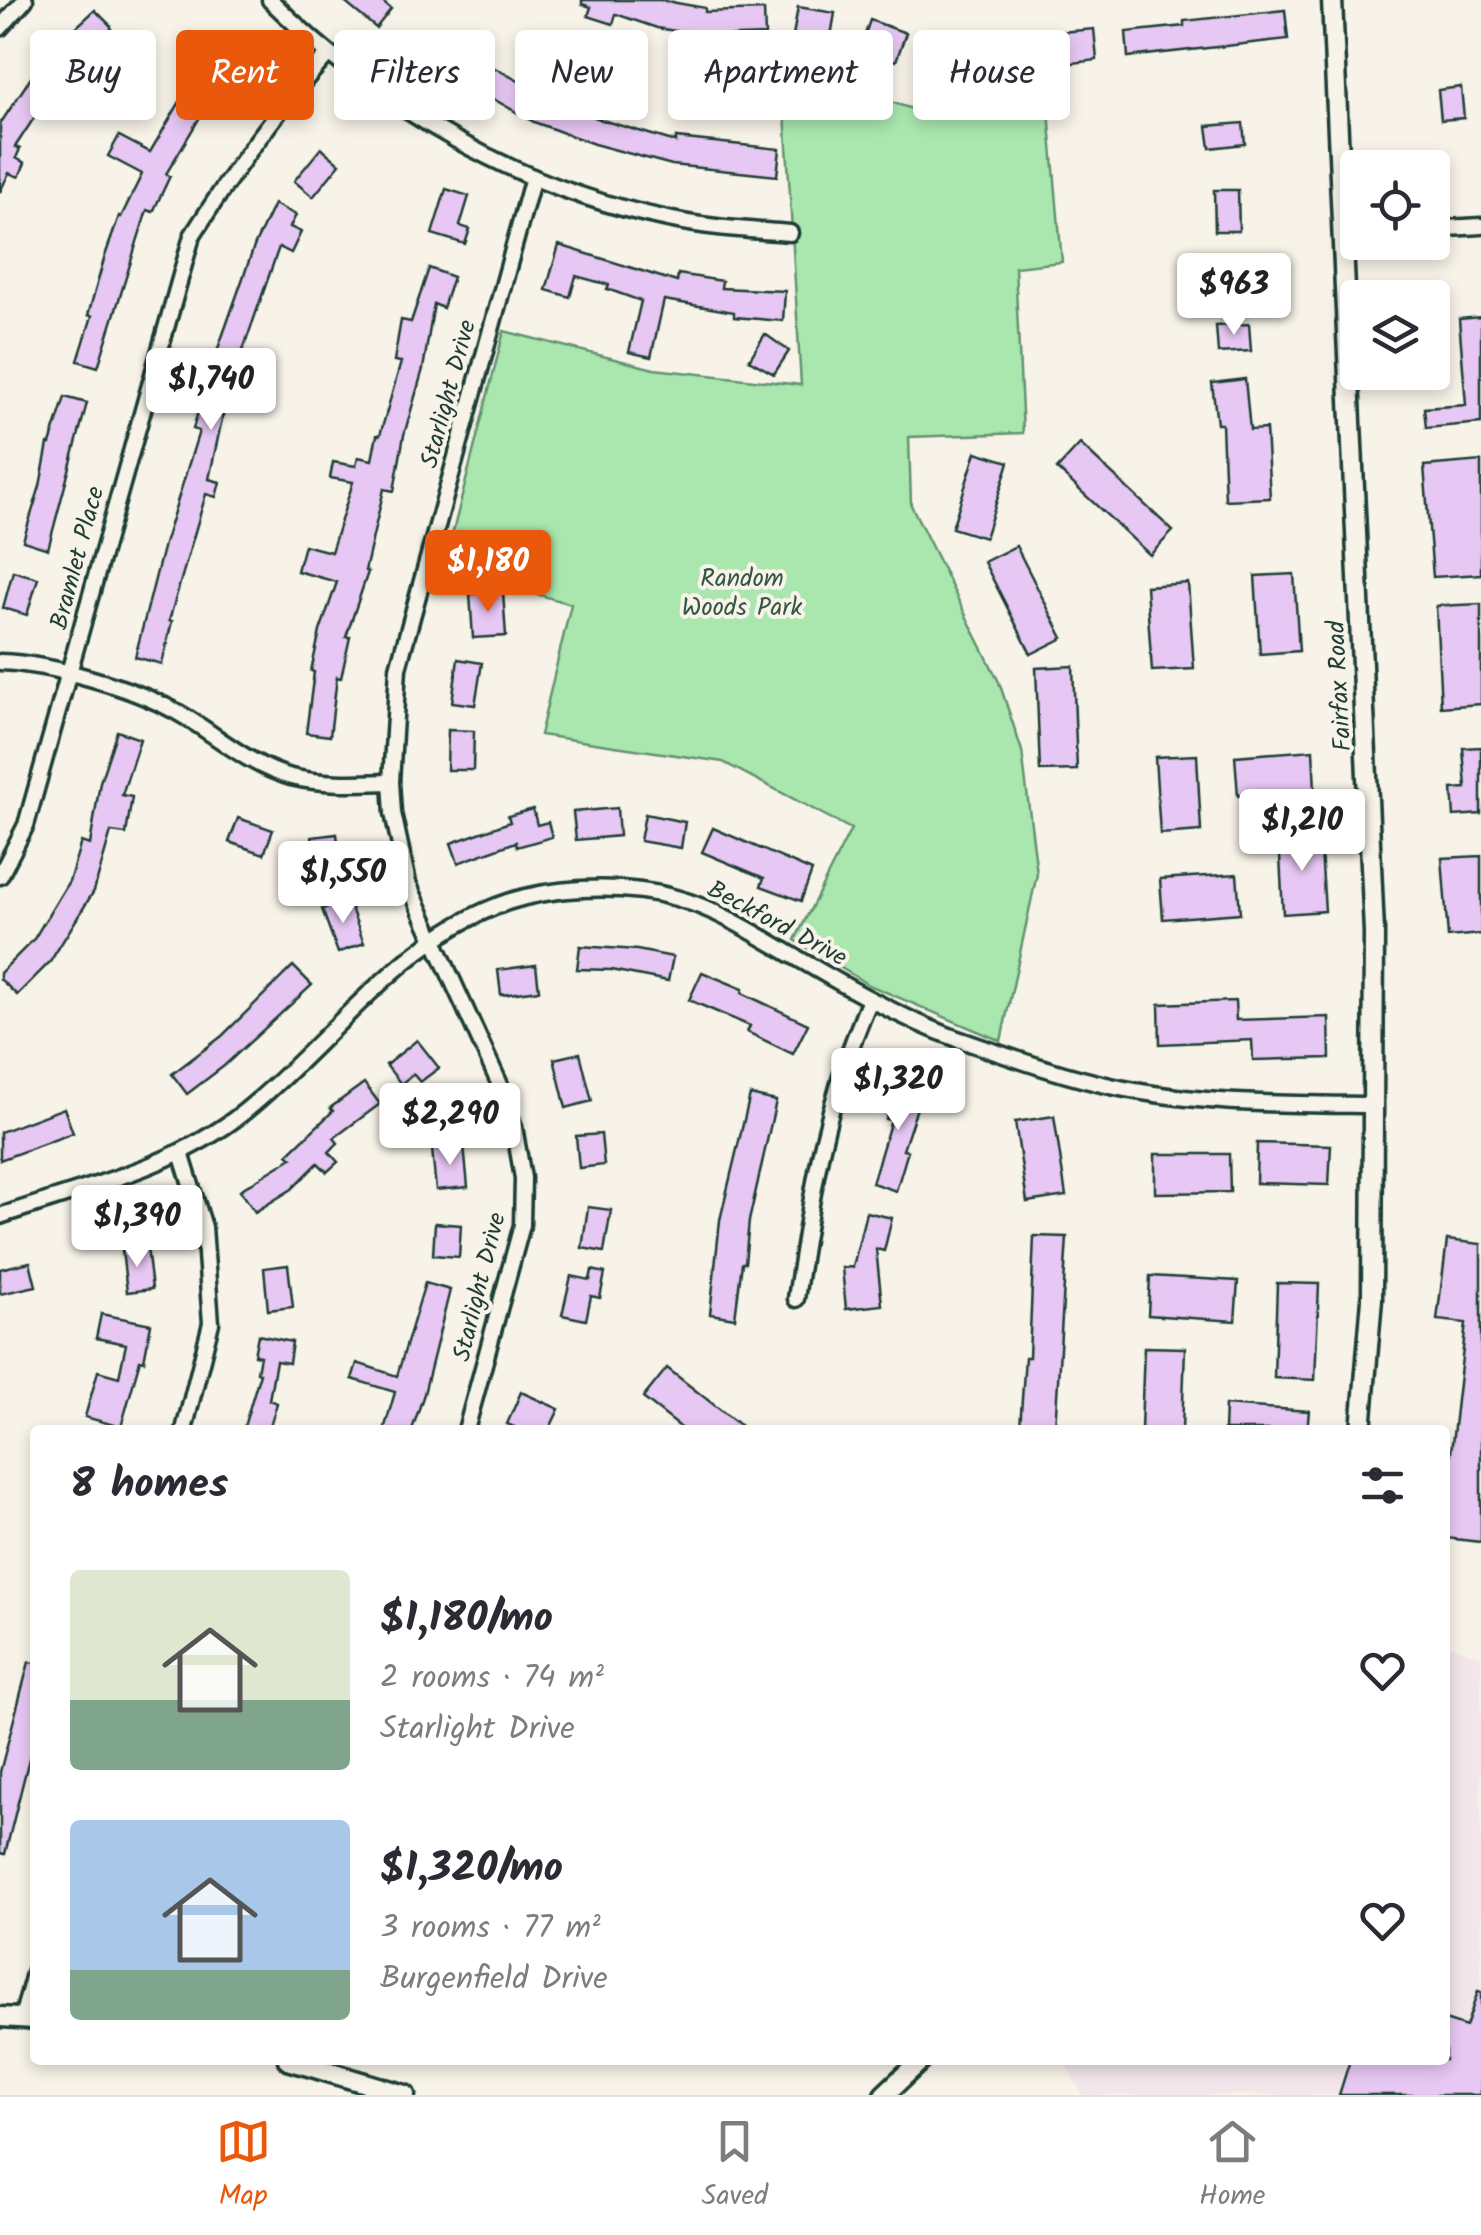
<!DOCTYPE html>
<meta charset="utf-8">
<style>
:root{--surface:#fff;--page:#f2f2f3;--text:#2b2b33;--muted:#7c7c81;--line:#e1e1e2;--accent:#ea580c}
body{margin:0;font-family:Kalam,sans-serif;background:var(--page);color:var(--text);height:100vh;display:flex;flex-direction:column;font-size:38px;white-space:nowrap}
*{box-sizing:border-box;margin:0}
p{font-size:32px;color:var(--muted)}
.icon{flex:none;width:55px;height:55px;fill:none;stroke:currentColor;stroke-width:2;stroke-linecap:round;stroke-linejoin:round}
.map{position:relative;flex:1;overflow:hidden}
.drawer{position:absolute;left:30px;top:1425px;width:1420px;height:640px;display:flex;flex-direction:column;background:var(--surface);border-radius:10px;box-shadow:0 5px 15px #0003}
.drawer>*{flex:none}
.top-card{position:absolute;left:30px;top:30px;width:1422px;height:90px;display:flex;gap:20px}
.fabs{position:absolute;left:1340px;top:150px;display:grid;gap:20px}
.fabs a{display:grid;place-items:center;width:110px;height:110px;border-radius:10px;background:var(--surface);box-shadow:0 5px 15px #0003;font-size:50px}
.price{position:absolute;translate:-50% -85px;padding:0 22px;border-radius:10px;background:#fff;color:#222;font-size:32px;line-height:65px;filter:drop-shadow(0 2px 5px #0008)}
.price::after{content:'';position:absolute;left:50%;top:60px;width:30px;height:22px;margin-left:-15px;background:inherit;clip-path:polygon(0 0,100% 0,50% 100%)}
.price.current{background:var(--accent);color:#fff}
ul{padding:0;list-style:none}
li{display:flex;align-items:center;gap:30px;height:250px;padding:0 40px}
li span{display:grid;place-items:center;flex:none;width:280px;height:200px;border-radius:10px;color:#555}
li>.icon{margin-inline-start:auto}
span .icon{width:120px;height:120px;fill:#fffc;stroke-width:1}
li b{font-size:42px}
h2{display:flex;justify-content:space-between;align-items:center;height:120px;padding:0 40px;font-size:42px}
.pill{padding:0 35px;border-radius:10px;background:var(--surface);box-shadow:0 5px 15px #0003;font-size:35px;line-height:90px}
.pill.current{background:var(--accent);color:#fff}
.menu{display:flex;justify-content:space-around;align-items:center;height:140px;border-top:2px solid var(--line);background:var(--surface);font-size:28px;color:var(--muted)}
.menu a{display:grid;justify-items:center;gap:5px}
.menu .current{color:var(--accent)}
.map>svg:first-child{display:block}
</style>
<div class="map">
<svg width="1481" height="2095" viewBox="0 0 1481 2095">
<rect width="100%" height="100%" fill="#f7f3e8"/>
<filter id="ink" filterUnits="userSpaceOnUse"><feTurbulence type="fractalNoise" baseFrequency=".01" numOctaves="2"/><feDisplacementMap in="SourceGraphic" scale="20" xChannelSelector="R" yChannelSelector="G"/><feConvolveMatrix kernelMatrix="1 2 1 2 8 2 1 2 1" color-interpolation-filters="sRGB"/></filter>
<g filter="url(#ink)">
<!-- built -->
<path fill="#f2e6eb" d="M1445 1644 1481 1656V2095H1083L1062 2060H1445Z"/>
<!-- green -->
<path fill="#a9e7ae" stroke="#649271" stroke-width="2.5" d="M783 77 843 86 933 116 1049 111 1062 262 1015 267 1023 433 909 437 911 505 999 682 1022 751 1037 874 1001 1041 869 985 795 940 851 829 723 762 540 735 571 604 444 567 504 331 654 369 801 385Z"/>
<!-- building -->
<g fill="#e7c7f3" stroke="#1f3d34" stroke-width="2.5">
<path d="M342 0H380L391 9 376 28Z"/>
<path d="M582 0H660L705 8V12L764 10 765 35 712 37 657 28 616 14 613 24 588 16 591 7 582 4Z"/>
<path d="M798 7 835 13 830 42 793 36Z"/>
<path d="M95 10 111 26V32L67 72 49 52Z"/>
<path d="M1285 10 1288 39 1128 57 1126 32 1184 26V21Z"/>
<path d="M870 20 906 33 896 61 860 48Z"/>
<path d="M1094 29 1097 60 1064 64 1061 32Z"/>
<path d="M934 33 967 36 965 66 931 64Z"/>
<path d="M1032 34 1035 64 1000 68 997 38Z"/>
<path d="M230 41 255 60 225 97 190 69 205 50 216 58Z"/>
<path d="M453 45 555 101 602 120 676 142V138L780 149 777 176 672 165 594 144 534 122 440 69Z"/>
<path d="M32 76 53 89 15 147 20 149 16 158 25 163 19 177 9 173 0 192V124Z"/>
<path d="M1461 87 1464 118 1441 120 1438 90Z"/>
<path d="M181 100 203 112 166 174 170 176 153 212 147 210 98 367 78 361 92 316 88 315 105 256 119 216 121 217 142 174 108 156 119 136 150 152Z"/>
<path d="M1243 123 1245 144 1210 148 1207 126Z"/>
<path d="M321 148 340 164 313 197 294 181Z"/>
<path d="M446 189 469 196 460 226 470 229 465 244 432 234Z"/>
<path d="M1214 190H1238L1239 231H1215Z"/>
<path d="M274 204 296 215 290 227 301 232 291 253 279 247 227 396 209 479 220 482 216 497 206 494 169 621H172L162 664 135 657 164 544 199 431 193 429 209 374 255 244Z"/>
<path d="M559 245 677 282 678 274 722 281 721 288 785 291 783 321 734 317V312L664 300 651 357 629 352 641 301 607 289 609 285 576 276 570 297 546 290Z"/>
<path d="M1243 264 1245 289 1223 292 1220 267Z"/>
<path d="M429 268 453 277 443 308 434 304 423 369 404 435 394 491 384 489 365 571 368 572 346 637H350L341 678 337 677 330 736 306 733 314 672 311 671 320 631 337 582 297 571 304 545 331 552 353 482 330 478 333 462 356 466 358 457 372 460 377 435H380L401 362 394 361 401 320 411 322Z"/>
<path d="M1481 317V423L1426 428 1424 408 1466 405 1459 319Z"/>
<path d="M1249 324 1251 351 1218 353 1216 326Z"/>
<path d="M765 334 789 351 774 374 749 360Z"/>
<path d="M1245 379 1250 430 1266 429 1270 498 1225 500 1222 424H1217L1212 383Z"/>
<path d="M65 397 87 403 48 549 23 541 40 486 48 444H50Z"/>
<path d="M1080 444 1173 531 1150 555 1057 469Z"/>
<path d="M976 452 1009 462 985 538 952 528Z"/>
<path d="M1481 461V574L1433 577 1424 466Z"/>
<path d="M1016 546 1063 638 1031 654 984 562Z"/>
<path d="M13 571 38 578 27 615 3 608Z"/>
<path d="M1294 574 1299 651 1260 654 1255 576Z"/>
<path d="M1188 583 1194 669 1152 671 1146 586Z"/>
<path d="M503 592 506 636 473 638 470 594Z"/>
<path d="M1481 604V704L1441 707 1436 606Z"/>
<path d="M458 659 482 663 475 705 452 702Z"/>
<path d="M1073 666 1077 770 1040 771 1036 668Z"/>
<path d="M448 730 474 731 473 770H447Z"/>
<path d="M117 731 140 739 122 795 132 797 126 834 111 832 94 891 50 962 17 995 0 979V973L34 939 69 881 81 842 90 845 100 782Z"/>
<path d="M1481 747V814L1454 816 1452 789 1466 788 1463 748Z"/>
<path d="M1313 750 1315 790 1238 796 1235 756Z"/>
<path d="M1197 755 1201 831 1160 834 1155 757Z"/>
<path d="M617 808 619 836 576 840 573 812Z"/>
<path d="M533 809 537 825 548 822 552 837 517 847 516 842 458 863 451 843 510 822 508 816Z"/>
<path d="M645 814 685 822 681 848 640 841Z"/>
<path d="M238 818 273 830 264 854 229 842Z"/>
<path d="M713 828 812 871 801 901 761 886 764 878 702 852Z"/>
<path d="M337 834 342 876 317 879 312 837Z"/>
<path d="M1320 835 1325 911 1283 914 1279 837Z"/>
<path d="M1481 856V934L1448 937 1442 858Z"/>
<path d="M1237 874 1240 913 1163 919 1160 879Z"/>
<path d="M348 900 364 943 338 953 322 909Z"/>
<path d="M580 946 637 950 673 957 668 981 611 970 577 969Z"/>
<path d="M536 965 539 990 501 995 498 970Z"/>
<path d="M293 966 312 985 224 1066 187 1094 172 1074 222 1036Z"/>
<path d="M702 972 743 989 742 993 808 1024 793 1054 747 1032 750 1026 689 1000Z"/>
<path d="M1235 1001 1236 1020 1329 1017 1330 1058 1253 1060 1252 1040 1160 1044 1159 1004Z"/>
<path d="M417 1040 439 1068 420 1082 413 1074 401 1084 386 1065Z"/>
<path d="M580 1053 592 1101 566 1108 554 1059Z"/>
<path d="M901 1075 925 1084 903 1150 908 1151 896 1191 872 1183 891 1120 886 1119Z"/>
<path d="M364 1083 380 1104 334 1138 338 1143 329 1152 338 1162 327 1172 318 1163 292 1189 255 1212 240 1190 292 1158 288 1154 333 1111 330 1108Z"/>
<path d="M750 1095 776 1101 749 1221 745 1263H742L735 1318 710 1314 720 1220Z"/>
<path d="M64 1108 73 1133 0 1160V1132Z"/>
<path d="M1054 1116 1066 1196 1027 1202 1015 1122Z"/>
<path d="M601 1134 604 1165 579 1168 576 1136Z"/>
<path d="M1257 1143 1331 1145 1329 1185 1256 1183Z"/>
<path d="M464 1145 468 1187 436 1190 432 1149Z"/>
<path d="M1155 1154H1229L1230 1192 1155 1193Z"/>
<path d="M588 1207 611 1210 604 1252 582 1248Z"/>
<path d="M866 1212 892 1218 884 1251 876 1249 882 1305 846 1309 842 1268 853 1267Z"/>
<path d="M435 1223 461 1225 459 1257 433 1255Z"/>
<path d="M1034 1236 1067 1237 1055 1429 1020 1427 1025 1357H1029Z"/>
<path d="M1447 1240 1481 1244V1542L1445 1538V1504L1466 1323 1437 1320Z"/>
<path d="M147 1247 152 1289 127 1292 122 1250Z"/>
<path d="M30 1262 36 1286 0 1294V1269Z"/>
<path d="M288 1265 293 1307 268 1310 264 1268Z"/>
<path d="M592 1270 605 1273 600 1298 591 1296 586 1320 562 1315 571 1276 590 1280Z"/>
<path d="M1150 1276 1238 1281 1235 1321 1148 1315Z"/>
<path d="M425 1283 450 1290 424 1394 412 1430H384L395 1392 352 1379 357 1363 397 1376Z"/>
<path d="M1277 1283 1319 1284 1315 1380 1274 1378Z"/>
<path d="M101 1314 151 1324 144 1361 140 1360 121 1427 85 1417 98 1371 119 1377 126 1344 96 1338Z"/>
<path d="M258 1335 292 1342 289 1363 276 1361 269 1400 277 1403 269 1430H243L260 1373 257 1372 260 1356 254 1355Z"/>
<path d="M1144 1347 1185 1348 1182 1430H1141Z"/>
<path d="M667 1368 746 1430H684L643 1398Z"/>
<path d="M521 1392 559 1409 549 1430H521L507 1424Z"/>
<path d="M1225 1405 1309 1411 1307 1430H1224Z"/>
<path d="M29 1662 35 1663V1735L5 1854 0 1853V1772Z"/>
<path d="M1478 1991 1481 1992V2095H1339L1350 2060H1445V2020L1466 2027Z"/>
</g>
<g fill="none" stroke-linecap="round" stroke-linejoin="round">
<!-- minor casing -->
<g stroke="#1f3d34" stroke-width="21">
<g id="minor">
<path d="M270 0C379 108 517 188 668 219 708 228 750 230 790 233"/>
<path d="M0 28 25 0"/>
<path d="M1432 229 1481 226"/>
<path d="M0 662C52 664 131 687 177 712 215 733 247 765 291 777 324 785 358 783 391 782"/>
<path d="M0 876 26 825 192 236C234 170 275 112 328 54"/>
<path d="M181 1153 204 1227 211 1323 184 1430"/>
<path d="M0 1216C82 1188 176 1167 244 1112 333 1041 410 925 525 897 571 886 631 885 676 898 717 909 756 934 792 955 845 986 898 1017 955 1038 1007 1056 1062 1076 1115 1087 1201 1105 1287 1104 1373 1105"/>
<path d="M796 1299C812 1190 825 1102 870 1000"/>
<path d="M466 1430 522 1225 523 1178 514 1127 501 1087 408 883 393 813 391 782 398 668 533 177"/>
<path d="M22 2018 35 1970"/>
</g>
</g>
<!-- tertiary casing -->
<g stroke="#1f3d34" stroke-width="25">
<g id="tertiary">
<path d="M1332 0 1374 932 1372 1299 1361 1430"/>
<path d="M0 2017 35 2019"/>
<path d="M288 2060 405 2095"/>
<path d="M884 2095 921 2060"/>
</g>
</g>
<!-- minor -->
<use href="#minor" stroke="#f7f3e8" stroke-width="14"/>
<!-- tertiary -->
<use href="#tertiary" stroke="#f7f3e8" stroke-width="18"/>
</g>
</g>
<g text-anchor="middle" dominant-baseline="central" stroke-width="8" stroke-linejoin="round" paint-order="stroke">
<!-- street labels -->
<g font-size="25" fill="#1f3d34" stroke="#f7f3e8">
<text transform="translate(449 394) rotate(-75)">Starlight Drive</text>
<text transform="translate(78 558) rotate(-75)">Bramlet Place</text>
<text transform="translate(1340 686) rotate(-93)">Fairfax Road</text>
<text transform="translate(777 924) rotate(28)">Beckford Drive</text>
<text transform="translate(480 1287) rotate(-76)">Starlight Drive</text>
</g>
<!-- park labels -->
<g font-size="25" fill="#345646" stroke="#f7f3e8">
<text x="742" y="579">Random<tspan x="742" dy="29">Woods Park</tspan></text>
</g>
</g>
</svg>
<div class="fabs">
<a><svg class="icon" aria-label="locate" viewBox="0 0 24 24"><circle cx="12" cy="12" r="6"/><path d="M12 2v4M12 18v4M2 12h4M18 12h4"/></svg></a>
<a><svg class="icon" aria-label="layers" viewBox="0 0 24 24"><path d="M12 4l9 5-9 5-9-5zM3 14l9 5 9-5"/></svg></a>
</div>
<b class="price" style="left:1234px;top:338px">$963</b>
<b class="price" style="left:211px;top:433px">$1,740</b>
<b class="price current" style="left:488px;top:615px">$1,180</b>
<b class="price" style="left:1302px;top:874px">$1,210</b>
<b class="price" style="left:343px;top:926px">$1,550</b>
<b class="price" style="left:898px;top:1133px">$1,320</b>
<b class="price" style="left:450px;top:1168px">$2,290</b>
<b class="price" style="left:137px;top:1270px">$1,390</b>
<div class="top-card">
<a class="pill">Buy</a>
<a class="pill current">Rent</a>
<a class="pill">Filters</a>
<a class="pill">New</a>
<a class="pill">Apartment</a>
<a class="pill">House</a>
</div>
<section class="drawer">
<h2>8 homes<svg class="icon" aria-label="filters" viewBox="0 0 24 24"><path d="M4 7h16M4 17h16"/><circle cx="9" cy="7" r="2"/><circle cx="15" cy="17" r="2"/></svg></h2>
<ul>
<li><span style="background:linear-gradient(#dfe7d0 65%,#7fa58c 0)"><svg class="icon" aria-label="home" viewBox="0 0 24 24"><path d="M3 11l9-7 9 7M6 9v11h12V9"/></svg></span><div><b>$1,180/mo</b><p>2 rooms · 74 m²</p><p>Starlight Drive</p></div><svg class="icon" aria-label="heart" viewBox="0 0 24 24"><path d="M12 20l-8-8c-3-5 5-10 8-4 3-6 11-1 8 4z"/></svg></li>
<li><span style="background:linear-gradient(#a9c7e8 75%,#7fa58c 0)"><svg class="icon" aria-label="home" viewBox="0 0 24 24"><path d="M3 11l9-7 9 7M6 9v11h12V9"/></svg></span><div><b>$1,320/mo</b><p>3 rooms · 77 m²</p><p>Burgenfield Drive</p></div><svg class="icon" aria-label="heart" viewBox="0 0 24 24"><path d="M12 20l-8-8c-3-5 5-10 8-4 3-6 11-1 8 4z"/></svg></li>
</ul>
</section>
</div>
<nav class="menu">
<a class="current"><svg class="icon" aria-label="map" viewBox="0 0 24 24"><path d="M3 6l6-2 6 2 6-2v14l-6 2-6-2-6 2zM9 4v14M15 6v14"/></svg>Map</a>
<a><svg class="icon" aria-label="saved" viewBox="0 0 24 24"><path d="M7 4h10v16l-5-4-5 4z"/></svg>Saved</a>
<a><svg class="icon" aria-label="home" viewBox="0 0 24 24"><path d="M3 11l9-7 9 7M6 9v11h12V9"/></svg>Home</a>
</nav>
